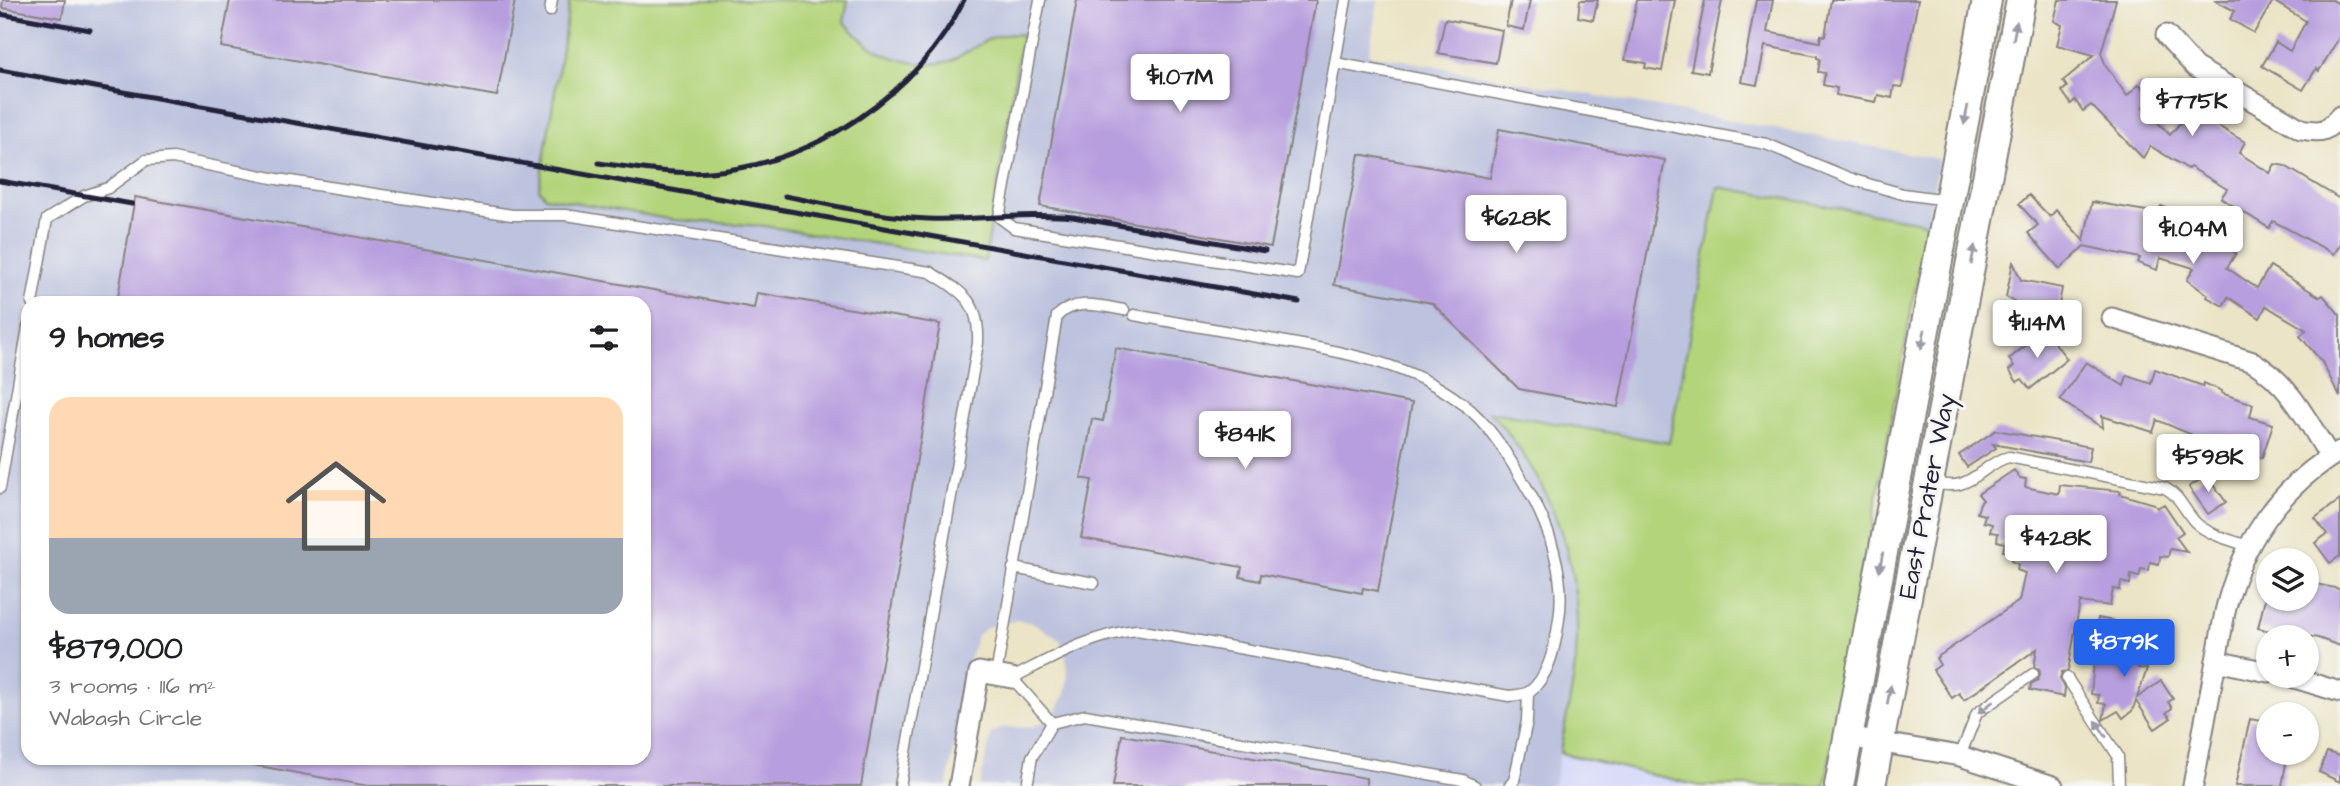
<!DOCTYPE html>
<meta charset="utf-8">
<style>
:root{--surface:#fff;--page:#f6f6f6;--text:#202124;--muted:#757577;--line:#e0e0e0;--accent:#2563eb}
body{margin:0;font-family:"Architects Daughter",sans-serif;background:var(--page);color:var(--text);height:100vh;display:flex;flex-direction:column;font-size:26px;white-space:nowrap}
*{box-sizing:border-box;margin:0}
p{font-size:23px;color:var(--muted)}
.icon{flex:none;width:38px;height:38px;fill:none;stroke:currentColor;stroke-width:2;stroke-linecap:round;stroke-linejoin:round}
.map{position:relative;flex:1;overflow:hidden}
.side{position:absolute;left:21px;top:296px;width:630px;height:469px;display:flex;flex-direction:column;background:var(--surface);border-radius:21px;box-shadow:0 2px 5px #0004}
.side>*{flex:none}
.fabs{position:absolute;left:2256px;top:548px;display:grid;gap:14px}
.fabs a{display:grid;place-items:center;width:63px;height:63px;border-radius:50%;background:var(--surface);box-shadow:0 2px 5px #0004;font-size:35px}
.price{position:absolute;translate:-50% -60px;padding:0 16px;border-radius:7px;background:#fff;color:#222;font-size:23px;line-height:46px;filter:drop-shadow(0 2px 4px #0008)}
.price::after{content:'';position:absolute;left:50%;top:42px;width:21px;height:16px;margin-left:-10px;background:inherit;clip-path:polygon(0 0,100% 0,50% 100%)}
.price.on{background:var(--accent);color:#fff}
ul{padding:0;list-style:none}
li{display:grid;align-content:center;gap:14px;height:371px;padding:0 28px}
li+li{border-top:2px solid var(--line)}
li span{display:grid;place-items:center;height:217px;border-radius:21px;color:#555}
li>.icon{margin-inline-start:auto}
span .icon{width:126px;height:126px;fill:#fffc;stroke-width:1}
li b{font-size:30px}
h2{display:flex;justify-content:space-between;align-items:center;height:84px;padding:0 28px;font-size:30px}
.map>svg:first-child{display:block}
</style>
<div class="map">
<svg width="2340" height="786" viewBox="0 0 2340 786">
<rect width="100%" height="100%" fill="#f6f6f2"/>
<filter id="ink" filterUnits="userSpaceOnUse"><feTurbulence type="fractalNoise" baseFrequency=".0143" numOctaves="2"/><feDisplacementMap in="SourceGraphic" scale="14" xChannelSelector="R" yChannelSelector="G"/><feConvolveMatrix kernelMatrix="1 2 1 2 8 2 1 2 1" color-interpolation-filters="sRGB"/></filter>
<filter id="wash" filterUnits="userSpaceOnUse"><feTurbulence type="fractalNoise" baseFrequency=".00686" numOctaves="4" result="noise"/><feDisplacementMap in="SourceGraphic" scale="28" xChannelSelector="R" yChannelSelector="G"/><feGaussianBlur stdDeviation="1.57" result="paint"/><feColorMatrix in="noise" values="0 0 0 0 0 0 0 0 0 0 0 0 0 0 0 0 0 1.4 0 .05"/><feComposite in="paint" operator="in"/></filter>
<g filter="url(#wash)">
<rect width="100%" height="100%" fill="#ebe4c6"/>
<!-- built -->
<path fill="#d5d8f9" d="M1560 753 1700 786H1554Z"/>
<!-- industrial -->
<path fill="#bdc3de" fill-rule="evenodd" d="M0 0H1378L1369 54 1939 159 1927 223 1718 187 1669 444 1491 412 1507 430 1540 479 1567 549 1575 584 1578 619 1576 659 1554 786H980L991 734 1002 728 1032 727 1045 721 1057 710 1065 695 1068 673 1066 657 1060 640 1034 623 1017 620 989 626 977 635 968 663 947 786H0ZM28 303H644V758H28Z"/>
<!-- green -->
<g fill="#b4d47c" stroke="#6b7b5c" stroke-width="2">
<path d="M570 0H848L844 22C853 30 862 42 873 48 894 61 929 69 952 60 978 48 991 30 1022 35L985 261 765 226 674 220 545 197 539 189Z"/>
<path d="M1718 187 1927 223 1825 786H1700L1560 753C1565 722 1573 690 1576 658 1584 566 1551 479 1490 412L1669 443Z"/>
</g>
<g id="blocks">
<!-- building -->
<g fill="#b79ede">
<path d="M3 0H65L62 18 2 8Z"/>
<path d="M230 0H515L497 96 221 47Z"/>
<path d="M1077 0H1316L1271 247 1040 206Z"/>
<path d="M1511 0H1530L1524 30 1506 26Z"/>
<path d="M1580 0H1598L1593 20 1578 17Z"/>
<path d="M1637 0H1675L1662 71 1645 68 1646 63 1625 60Z"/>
<path d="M1705 0H1722L1708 73 1691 70Z"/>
<path d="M1756 0H1773L1767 32 1820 42 1821 35 1825 36 1831 0H1918L1902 87 1894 86 1892 98 1878 95 1876 102 1836 95 1837 88 1823 85 1825 73 1818 72 1820 59 1817 58V56L1765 46 1757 85 1741 82Z"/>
<path d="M2059 0H2116L2101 53 2106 66 2127 96 2139 84 2153 98 2143 107 2170 135 2191 110 2245 142 2239 153 2270 173 2275 164 2285 166 2340 199V245L2334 254 2273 221 2269 228 2221 198 2227 189 2190 167 2188 169 2150 146 2143 158 2091 105 2083 111 2075 100 2071 104 2062 91 2067 87 2063 81 2094 55 2057 45 2062 25 2054 21Z"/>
<path d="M2214 0H2332L2340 4V36L2319 71 2316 69 2303 90 2262 66 2276 42 2290 51 2306 21 2273 1 2254 33 2230 19 2235 11Z"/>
<path d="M1445 19 1502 30 1496 63 1438 53Z"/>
<path d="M1499 129 1665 160 1618 407 1519 389 1432 303 1334 285 1359 154 1490 178Z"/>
<path d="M2029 195 2050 217 2056 210 2084 241 2092 202 2158 213 2161 206 2211 224 2207 235 2236 253 2227 268 2257 288 2270 266 2320 297 2323 295 2340 315V397L2322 362 2300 336 2306 330 2266 306 2260 318 2228 297 2223 306 2207 297 2208 295 2187 280 2194 268 2160 258 2157 270 2138 263 2140 258 2084 246 2060 269 2028 233 2038 225 2019 204Z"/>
<path d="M135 197 754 308 757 293 940 324 861 786H368L253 765V758H644V303H117Z"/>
<path d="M2013 262 2021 280 2062 288 2057 316 2029 311 2042 327 2010 321 2014 301 2006 297Z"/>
<path d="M2045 330 2067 359 2030 389 2022 379 2017 382 2009 370 2014 366 2009 359Z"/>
<path d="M1116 348 1412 403 1378 591 1363 588 1362 593 1261 574 1260 581 1240 577 1242 567 1081 538 1092 480 1081 478 1085 459 1092 419 1103 421Z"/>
<path d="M2086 362 2124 386 2127 375 2151 383 2155 369 2203 386 2204 383 2222 391 2221 393 2253 404 2250 417 2273 424 2262 458 2197 437 2157 420 2153 432 2102 416 2103 428 2060 400Z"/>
<path d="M1996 430 2091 447 2088 462 1993 444 1996 448 1967 467 1959 455Z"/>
<path d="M2014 470 2020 478 2026 479 2025 487 2059 494 2060 485 2121 491 2120 494 2154 504 2157 508 2164 504 2183 532 2176 537 2187 552 2170 549 2168 557 2160 556 2159 564 2150 562 2149 570 2141 569 2139 577 2131 575 2130 584 2121 582 2120 590 2113 589 2110 606 2080 602 2068 671 2062 672 2060 678 2065 688 2064 697 2030 690 2031 684 2038 680 2040 674 2039 669 2034 667 2037 649 1964 700 1959 693 1952 698 1933 670 1940 665 1936 658 2019 601 2025 573 2017 570 2018 564 2011 561 2012 553 2003 551 2005 543 1997 541 1998 533 1990 532 1992 524 1983 522 1985 515 1977 513 1980 503 1983 500 1978 494Z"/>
<path d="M2207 475 2226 502 2208 514 2189 487Z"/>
<path d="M2340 500V556L2330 563 2315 543 2327 534 2315 518Z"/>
<path d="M2306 582 2340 589V646L2318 638 2289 633 2288 636 2258 628 2265 598H2306Z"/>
<path d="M2098 618 2114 621 2111 629 2121 630 2118 639 2128 640 2124 649 2134 650 2131 658 2141 659 2138 668 2147 669 2137 698 2161 681 2173 699 2168 702 2172 708 2166 713 2171 718 2155 729 2136 701 2132 711 2123 718 2118 711 2103 720 2106 704 2098 703 2099 695 2091 694Z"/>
<path d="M2250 719 2268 722V752H2288L2282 786H2235Z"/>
<path d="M1122 735 1366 778V786H1113Z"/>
<path d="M2327 752 2340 756V782L2319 772Z"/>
</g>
</g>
</g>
<g filter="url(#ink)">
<use href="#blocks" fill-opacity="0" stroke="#868380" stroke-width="2"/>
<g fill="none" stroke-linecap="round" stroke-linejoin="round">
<!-- lane casing -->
<g stroke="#868380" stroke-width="13">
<g id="lane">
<path d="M1040 0 999 217 1014 228 1298 274 1335 63"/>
<path d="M1346 0 1335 63 1766 144 1854 180 1903 194 1947 200"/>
<path d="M550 11 552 0"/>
<path d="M32 303 47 219 84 196 108 188 146 160 173 158 277 179 512 215H566L930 272C963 293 980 301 978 343L900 786"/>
<path d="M1932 483C1941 484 1951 487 1960 484 1978 479 1990 461 2009 457L2165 488C2180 496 2184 510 2195 522 2208 535 2231 540 2248 546"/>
<path d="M0 488 28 327"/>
<path d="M1013 568 1094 583"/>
<path d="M996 675 1057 316C1076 298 1101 306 1124 310"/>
<path d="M2067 678 2118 756 2119 786"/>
<path d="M1052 723 1085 715 1463 780 1475 786"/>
<path d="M1960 756 1977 713 2033 674"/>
<path d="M1027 786 1032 757 1052 723 1012 678C1052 658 1093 634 1137 630L1509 696C1516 695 1525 695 1530 691 1550 676 1556 642 1559 619 1566 576 1549 525 1527 488 1509 458 1491 425 1463 404 1408 361 1336 351 1269 339 1224 331 1179 323 1134 315"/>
<path d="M1509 786 1514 781 1527 721 1528 693"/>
</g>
</g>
<!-- street casing -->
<g stroke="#868380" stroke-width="23">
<g id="street">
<path d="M2166 35 2195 67 2301 129C2322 133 2326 132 2340 116"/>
<path d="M2112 318 2253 362C2290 384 2308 422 2330 457"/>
<path d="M2216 661 2268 672"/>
<path d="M2288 676 2340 692"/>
<path d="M1847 737 1960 756 2053 786"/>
<path d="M959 786 979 672 1012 678"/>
<path d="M2193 786 2225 612C2241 544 2279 487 2340 451"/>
</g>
</g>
<!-- secondary casing -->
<g stroke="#868380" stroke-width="32">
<g id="secondary">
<path d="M1839 786 1987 0"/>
<path d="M1871 786 2021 0"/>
</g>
</g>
<!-- lane -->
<use href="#lane" stroke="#fff" stroke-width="10"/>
<!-- street -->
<use href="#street" stroke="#fff" stroke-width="19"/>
<!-- secondary -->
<use href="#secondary" stroke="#fff" stroke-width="28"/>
<!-- rail -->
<g stroke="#22223b" stroke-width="5">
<path d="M0 14 90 30"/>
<path d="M0 70 1299 302"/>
<path d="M599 163C635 168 673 175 710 172 815 163 917 95 964 0"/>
<path d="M0 181 132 204"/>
<path d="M785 196C832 205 880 217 928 219 977 221 1025 212 1073 217L1265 251"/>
</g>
</g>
<!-- one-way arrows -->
<defs><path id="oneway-solid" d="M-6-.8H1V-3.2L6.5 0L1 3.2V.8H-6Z" transform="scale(1.75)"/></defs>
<g fill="#9c9ca7">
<use href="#oneway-solid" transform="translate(2015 31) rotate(-79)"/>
<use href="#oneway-solid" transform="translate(1966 115) rotate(101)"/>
<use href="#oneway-solid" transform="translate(1973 255) rotate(-79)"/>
<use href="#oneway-solid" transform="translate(1923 339) rotate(101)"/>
<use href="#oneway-solid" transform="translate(1881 562) rotate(101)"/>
<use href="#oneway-solid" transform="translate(1889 695) rotate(-79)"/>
<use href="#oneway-solid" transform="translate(1986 707) rotate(143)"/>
<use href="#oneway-solid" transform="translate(2101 729) rotate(-123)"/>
</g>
</g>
<g text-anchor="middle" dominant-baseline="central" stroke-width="6" stroke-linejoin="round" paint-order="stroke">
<!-- street labels -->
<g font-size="26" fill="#22223b" stroke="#f6f6f2">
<text transform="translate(1927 496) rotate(-79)">East Prater Way</text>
</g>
</g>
</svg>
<div class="fabs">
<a><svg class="icon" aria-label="layers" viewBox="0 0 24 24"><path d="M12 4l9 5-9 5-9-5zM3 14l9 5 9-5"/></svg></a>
<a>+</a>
<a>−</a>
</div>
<b class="price" style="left:1180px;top:114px">$1.07M</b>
<b class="price" style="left:2192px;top:138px">$775K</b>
<b class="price" style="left:1516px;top:255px">$628K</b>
<b class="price" style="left:2193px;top:266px">$1.04M</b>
<b class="price" style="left:2037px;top:360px">$1.14M</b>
<b class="price" style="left:1245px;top:471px">$841K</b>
<b class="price" style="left:2208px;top:494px">$598K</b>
<b class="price" style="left:2056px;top:575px">$428K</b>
<b class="price on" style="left:2124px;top:679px">$879K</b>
<section class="side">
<h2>9 homes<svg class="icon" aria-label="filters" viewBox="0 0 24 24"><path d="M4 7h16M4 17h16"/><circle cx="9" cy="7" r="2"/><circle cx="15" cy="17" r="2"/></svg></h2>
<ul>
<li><span style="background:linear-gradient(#ffd9b3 65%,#9aa5b1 0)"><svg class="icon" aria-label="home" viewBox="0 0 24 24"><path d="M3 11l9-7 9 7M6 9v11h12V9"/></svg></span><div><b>$879,000</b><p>3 rooms · 116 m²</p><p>Wabash Circle</p></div></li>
</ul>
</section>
</div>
